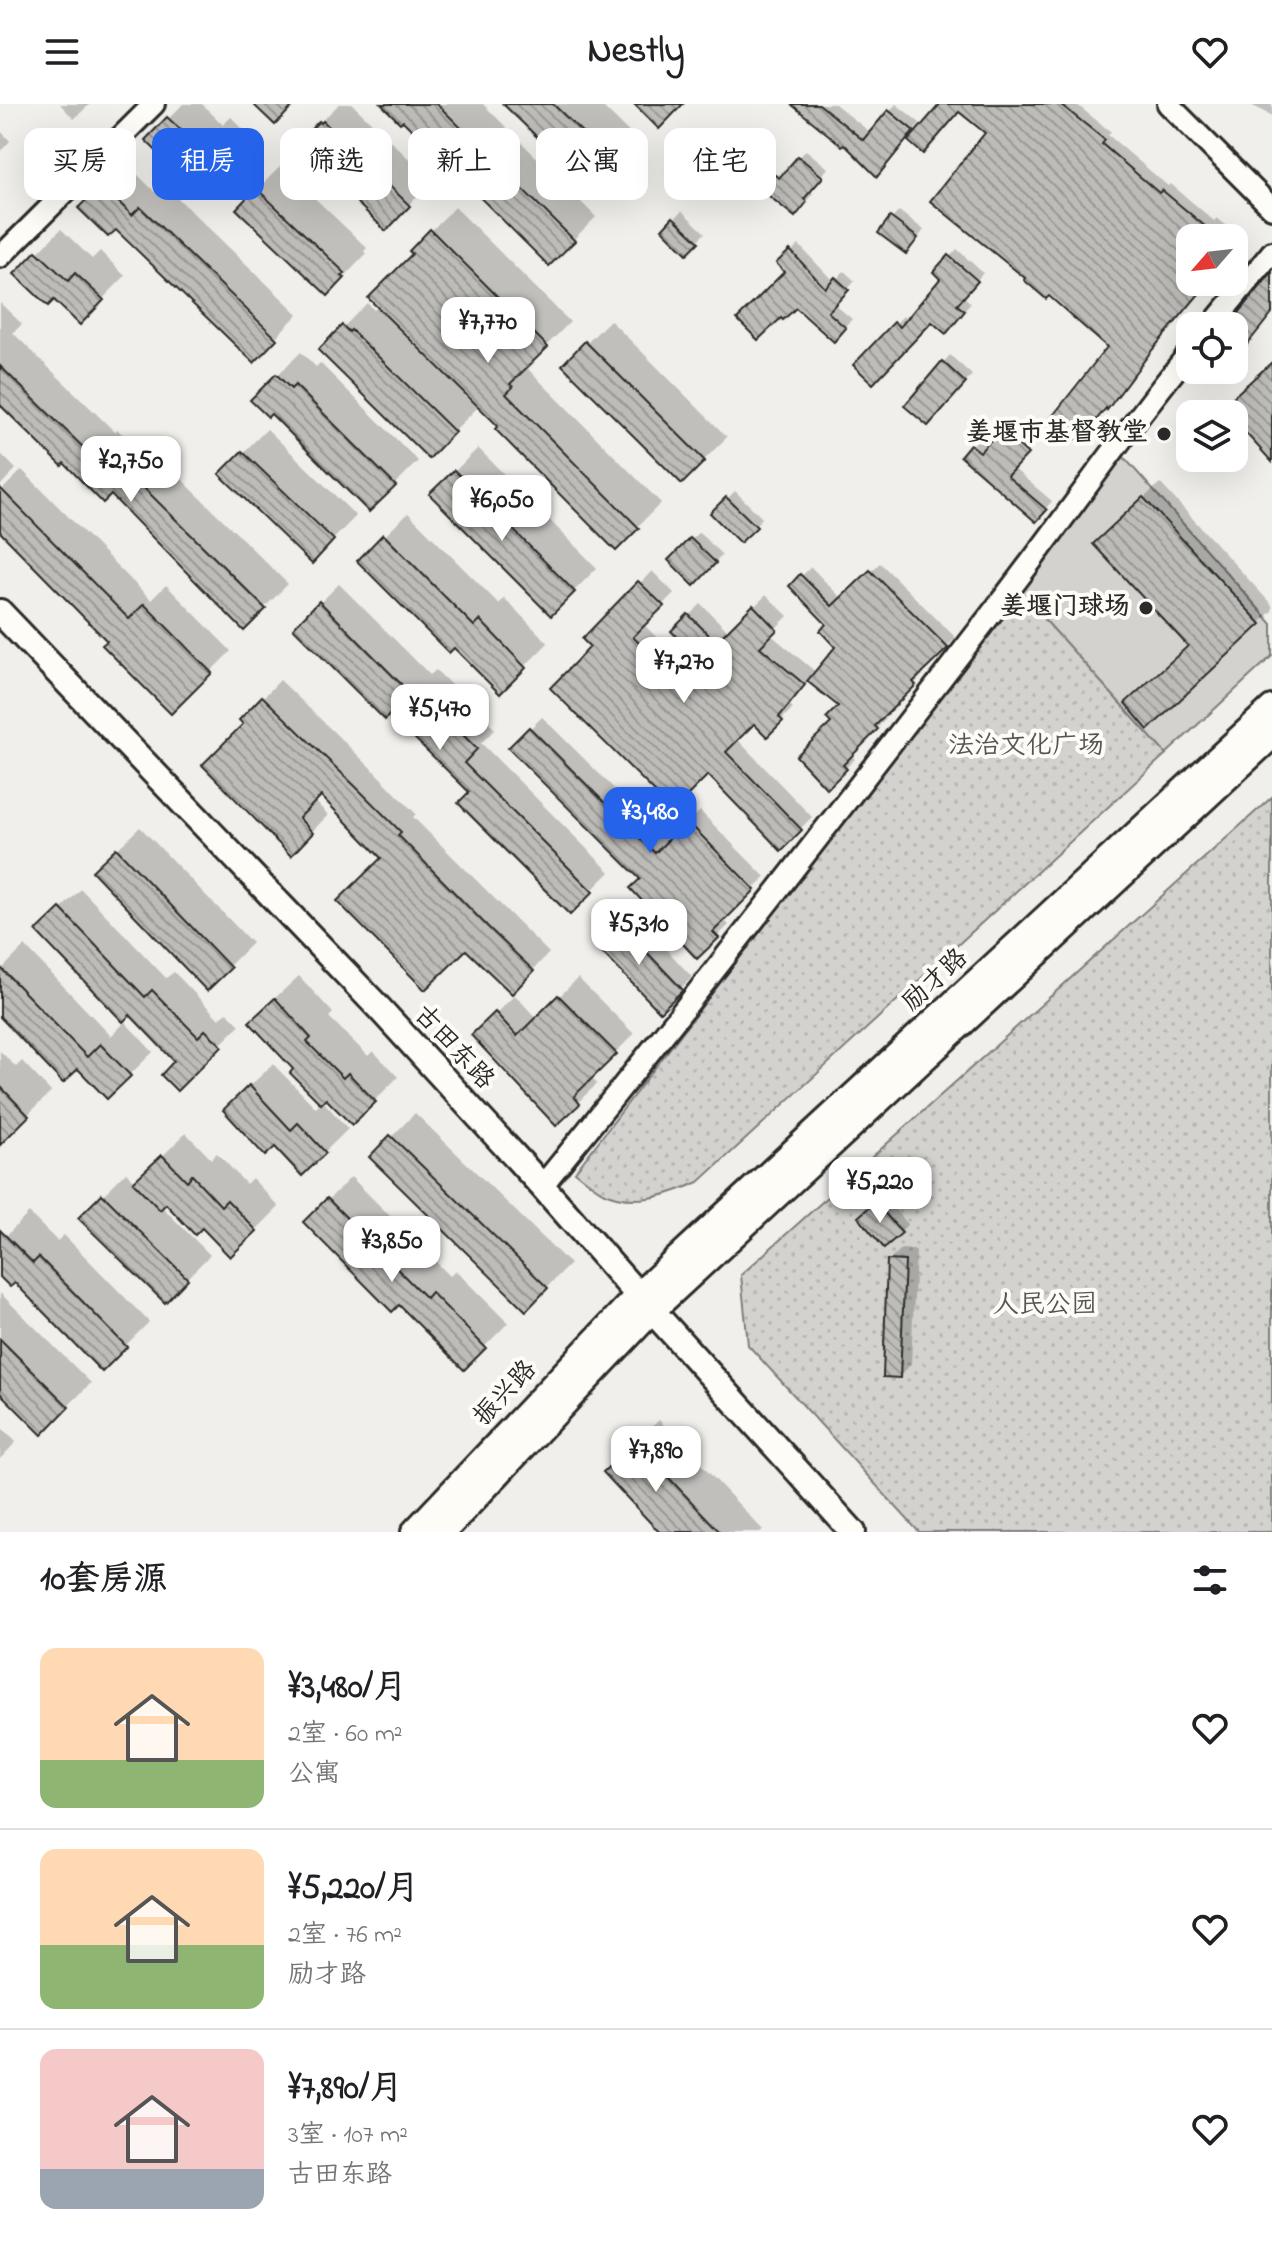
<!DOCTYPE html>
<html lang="zh">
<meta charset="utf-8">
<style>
:root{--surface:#fff;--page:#f6f6f6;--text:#202124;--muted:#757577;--line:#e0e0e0;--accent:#2563eb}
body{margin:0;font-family:"Indie Flower","LXGW WenKai TC",sans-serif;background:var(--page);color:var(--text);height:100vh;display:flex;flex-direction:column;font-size:30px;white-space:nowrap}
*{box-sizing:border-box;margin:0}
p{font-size:26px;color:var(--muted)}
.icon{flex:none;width:44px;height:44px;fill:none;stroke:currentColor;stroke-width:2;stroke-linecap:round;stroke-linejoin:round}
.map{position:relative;height:1428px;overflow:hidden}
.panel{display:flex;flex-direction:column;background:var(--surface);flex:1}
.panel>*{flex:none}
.hud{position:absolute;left:24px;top:24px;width:800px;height:72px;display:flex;gap:16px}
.needle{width:52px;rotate:242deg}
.buttons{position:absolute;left:1176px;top:120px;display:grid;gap:16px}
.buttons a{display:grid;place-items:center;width:72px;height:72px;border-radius:16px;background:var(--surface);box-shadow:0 8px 32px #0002;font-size:40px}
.price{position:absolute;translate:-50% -68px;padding:0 18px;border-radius:16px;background:#fff;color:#222;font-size:26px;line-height:52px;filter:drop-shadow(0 2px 4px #0008)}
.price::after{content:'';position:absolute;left:50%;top:48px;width:24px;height:18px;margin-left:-12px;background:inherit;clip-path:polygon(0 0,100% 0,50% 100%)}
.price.current{background:var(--accent);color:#fff}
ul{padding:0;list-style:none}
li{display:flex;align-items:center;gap:24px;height:200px;padding:0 40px}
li+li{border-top:2px solid var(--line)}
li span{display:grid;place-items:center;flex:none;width:224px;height:160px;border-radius:16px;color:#555}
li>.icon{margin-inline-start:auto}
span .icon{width:96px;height:96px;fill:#fffc;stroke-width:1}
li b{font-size:34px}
h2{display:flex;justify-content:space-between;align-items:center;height:96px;padding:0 40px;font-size:34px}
.tag{padding:0 28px;border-radius:16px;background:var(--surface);box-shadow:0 8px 32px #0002;font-size:28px;line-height:72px}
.tag.current{background:var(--accent);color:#fff}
header{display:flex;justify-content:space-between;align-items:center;height:104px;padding:0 40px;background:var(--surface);font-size:36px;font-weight:800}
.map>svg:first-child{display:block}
</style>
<header><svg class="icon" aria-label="menu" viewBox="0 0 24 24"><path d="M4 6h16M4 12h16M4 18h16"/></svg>Nestly<svg class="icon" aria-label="heart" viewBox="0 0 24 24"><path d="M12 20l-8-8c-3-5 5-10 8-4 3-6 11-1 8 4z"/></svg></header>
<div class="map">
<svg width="1272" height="1428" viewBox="0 0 1272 1428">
<defs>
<pattern id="park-dots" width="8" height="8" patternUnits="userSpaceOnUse" patternTransform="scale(2)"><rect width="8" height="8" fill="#d3d2cf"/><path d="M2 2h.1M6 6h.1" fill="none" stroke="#b5b4b2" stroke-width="1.8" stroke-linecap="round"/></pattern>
<pattern id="building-back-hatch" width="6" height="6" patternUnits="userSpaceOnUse" patternTransform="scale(2)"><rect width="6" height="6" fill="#bdbcb8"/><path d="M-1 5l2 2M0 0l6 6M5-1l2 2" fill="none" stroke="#9a9996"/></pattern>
</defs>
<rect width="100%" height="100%" fill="#f0efeb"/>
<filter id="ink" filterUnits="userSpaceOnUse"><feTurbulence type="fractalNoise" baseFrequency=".0125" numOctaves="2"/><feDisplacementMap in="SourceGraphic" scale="16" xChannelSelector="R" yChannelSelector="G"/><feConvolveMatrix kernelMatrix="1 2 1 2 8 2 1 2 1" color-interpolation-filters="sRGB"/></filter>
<g filter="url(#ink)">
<!-- park -->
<g fill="url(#park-dots)" stroke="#7f7e7d" stroke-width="2">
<path d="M1020 488 1166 650 699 1078C668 1091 633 1104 601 1087 592 1082 583 1074 575 1068Z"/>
<path d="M1272 693V1428H919L748 1241 741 1171Z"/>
</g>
<!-- pitch -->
<path fill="#d3d2cf" stroke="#7f7e7d" stroke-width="2" d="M1122 351 1272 520V552L1166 650 1020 488Z"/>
<!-- shadow -->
<g fill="#0003">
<path d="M60 0H90L74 15Z"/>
<path d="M183 0H202L223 21 231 13 256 38 211 83 182 55 148 36Z"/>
<path d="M339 0H352L432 77 386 124 320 19Z"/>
<path d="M383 0H483L596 113 549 160 403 14Z"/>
<path d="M506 0H600L644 43 598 90Z"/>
<path d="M794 0H835L871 29 896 0 920 19 884 63 844 37Z"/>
<path d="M942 0H1076L1111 28 1108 31 1168 82 1171 80 1214 117 1217 114 1244 136 1234 148V134H1190V178H1207L1115 296 1110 242 988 28 960 6Z"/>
<path d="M1249 0H1272V12Z"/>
<path d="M0 26 10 37 0 48Z"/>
<path d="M806 46 828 64 810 87 813 89 802 103 776 73 784 65 787 68Z"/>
<path d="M126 59 156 89 164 81 298 210 254 256 116 123 81 104Z"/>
<path d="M281 62 367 144 364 147 366 150 328 190 257 85Z"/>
<path d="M455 103 570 218 532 256 535 258 528 265 661 399 616 444 480 301 429 352 321 246 367 199 374 206 379 201 414 150 411 147Z"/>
<path d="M682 107 705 129 687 147 664 125Z"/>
<path d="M899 107 924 126 913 140 880 128Z"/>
<path d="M61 125 92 155 100 147 125 172 80 218 54 193 17 170Z"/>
<path d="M799 141 834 178 844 167 855 177 834 200 852 215 834 235 779 159Z"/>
<path d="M957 145 983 169 963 192 971 199 953 220 932 216 856 261 903 212 908 216 943 174 936 168Z"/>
<path d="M0 199 22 220 13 229 115 328 117 325 147 355 154 348 288 480 244 524 111 388 0 299Z"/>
<path d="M610 216 727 333 682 378 565 261Z"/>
<path d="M301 248 316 263 320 259 418 357 369 406 271 307 253 296Z"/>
<path d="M950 251 972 271 935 312 907 301Z"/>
<path d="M1010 319 1034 341 1013 364 1052 397 1036 416 963 352 979 334 988 342Z"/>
<path d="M267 325 356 412 312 457 222 370Z"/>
<path d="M478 344 597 464 551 510 432 390Z"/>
<path d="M0 349 16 365 0 382Z"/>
<path d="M22 366 151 496 166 481 231 547 171 607 110 537 0 425V388Z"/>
<path d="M1160 379 1272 501V507L1148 623 1190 542 1111 425Z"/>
<path d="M735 387 762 414 740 437 713 409Z"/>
<path d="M408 409 499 500 504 494 548 539 500 587 454 541 360 457Z"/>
<path d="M699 428 722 451 694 479 671 456Z"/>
<path d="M880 459 956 534 921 568 923 571 883 612 886 615 850 650 855 655 827 682 834 618 841 602 809 576 789 600 793 604 767 630 754 617 737 635 812 713 781 744 585 535 652 467 674 489 643 520 690 566 702 555 674 527 701 500 729 528 766 491 788 512 770 530 817 569 838 542 829 520 791 482 811 463 842 495Z"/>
<path d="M339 480 430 571 436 566 495 625 481 639 610 768 570 808 471 688 390 608 295 524Z"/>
<path d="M280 576 373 666 416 710 413 713 549 849 512 888 466 843 384 754 321 689 314 696 328 711 291 749 246 620 242 616Z"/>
<path d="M542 613 668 738 700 707 765 773 723 815 729 821 697 852 642 775 511 644Z"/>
<path d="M140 723 252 839 207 884 95 767Z"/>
<path d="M81 785 166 874 174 868 219 915 227 908 240 921 177 984V958L130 908 39 827Z"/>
<path d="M631 807 692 873 660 905 597 840Z"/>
<path d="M25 842 111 932 125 918 153 948 107 993 78 962 0 910V867Z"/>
<path d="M299 872 333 909 329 913 368 952 373 947 398 973 352 1019 326 992 322 996 348 1025 303 1069 249 983 273 960 316 1004 322 998 296 965 275 894Z"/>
<path d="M578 874 634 930 591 973 597 980 556 1019 492 913 515 891 537 915Z"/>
<path d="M0 947 16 963 22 957 51 988 7 1031 0 1023Z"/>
<path d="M415 1009 570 1160 526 1204 372 1053Z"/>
<path d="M186 1029 211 1055 217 1049 246 1080 252 1074 279 1103 256 1126 202 1121 166 1098 161 1102 210 1151 165 1196 81 1114 126 1068 136 1078Z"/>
<path d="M351 1073 450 1172 456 1167 508 1219 464 1263 399 1199 306 1118Z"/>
<path d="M883 1092 908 1120 900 1128 868 1106Z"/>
<path d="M29 1109 57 1137 64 1131 149 1218 102 1265 15 1176 0 1170V1138Z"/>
<path d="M901 1145 916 1146 911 1260 900 1272 889 1157Z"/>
<path d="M0 1189 91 1279 42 1328 0 1286Z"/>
<path d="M659 1316 763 1426 760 1428H662L629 1345Z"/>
<path d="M0 1322 16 1338 0 1355Z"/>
</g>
<!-- building -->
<g fill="url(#building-back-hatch)" stroke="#2b2b2b" stroke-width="2">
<path d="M253 0H295L275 21Z"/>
<path d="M381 0H437L575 137 549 162 403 17 400 19Z"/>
<path d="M503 0H553L622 67 598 92Z"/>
<path d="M634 0H683L659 25Z"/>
<path d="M791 0H819L863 36 888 6 914 27 877 73 844 40 842 42Z"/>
<path d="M940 0H1060L1105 36 1102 40 1159 89 1162 86 1219 134H1190V178H1209L1152 246 1107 306 1106 304 1079 337 1051 314 1107 243 1049 192 1046 195 1024 176 1025 174 930 97 985 29 959 8 923 50 908 37Z"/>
<path d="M167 13 199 43 206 35 234 62 211 86 182 58 175 65 145 36Z"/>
<path d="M319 17 321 19 323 17 410 102 386 127 297 40Z"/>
<path d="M798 52 823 73 804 95 807 98 795 113 763 87 775 71 779 74Z"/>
<path d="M101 81 132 111 140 103 277 235 254 259 116 126 108 133 78 104Z"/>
<path d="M256 84 345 169 342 172 345 174 328 192 236 105Z"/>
<path d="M673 113 699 138 687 150 662 125Z"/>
<path d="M890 113 918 134 906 150 878 129Z"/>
<path d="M430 125 548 243 510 280 513 283 506 290 639 424 616 447 495 325 498 322 368 194 412 150 409 147Z"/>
<path d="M790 146 825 184 835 173 849 186 828 208 846 224 834 238 796 204 783 216 781 214 758 236 737 215 784 168 776 159Z"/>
<path d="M36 147 68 177 75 169 104 196 80 221 54 196 48 202 14 170Z"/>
<path d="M948 151 978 177 957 201 965 207 946 230 932 218 873 280 853 261 894 218 900 223 940 175 933 168Z"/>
<path d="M1272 168V209L1234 257V215Z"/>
<path d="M342 221 349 228 351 226 455 328 429 355 318 246Z"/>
<path d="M585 237 705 357 682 380 562 261Z"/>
<path d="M942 257 966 279 928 322 904 302Z"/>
<path d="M1272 258V358L1234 316V310H1229L1222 303Z"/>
<path d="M0 262 90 350 93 347 122 377 130 370 266 505 244 527 111 391 103 399 64 359 62 362 0 301Z"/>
<path d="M276 270 291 285 295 281 396 382 369 408 271 310 268 313 250 296Z"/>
<path d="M1001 325 1028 350 1007 372 1047 406 1036 418 960 352 970 340 980 348Z"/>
<path d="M242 347 334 436 312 460 219 370Z"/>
<path d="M454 366 575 488 551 512 429 390Z"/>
<path d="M0 384 129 515 144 500 212 569 171 610 102 541 107 537 0 428Z"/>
<path d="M726 393 757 423 740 439 710 409Z"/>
<path d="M1143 393 1261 520 1148 626 1125 599 1188 542 1093 440Z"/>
<path d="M383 430 474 522 480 516 526 564 500 590 454 544 449 549 357 457Z"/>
<path d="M690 434 716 459 694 482 668 456Z"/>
<path d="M870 466 948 544 913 578 916 581 875 622 878 625 843 661 847 665 827 685 796 652 831 619 826 614 838 602 807 577 835 543 820 527 826 520 789 482 800 470 832 502Z"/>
<path d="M638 477 664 502 633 533 677 577 699 555 671 527 688 510 716 538 753 501 777 526 760 543 805 581 779 613 783 617 767 633 754 620 726 648 802 726 781 747 708 671 673 706 550 584 590 543 582 535Z"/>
<path d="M319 497 410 589 416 583 477 645 464 659 593 788 570 811 458 699 469 688 390 610 385 616 293 524Z"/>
<path d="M262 592 356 683 401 728 398 731 488 823 534 867 512 890 466 846 425 886 337 797 381 754 321 692 299 714 313 729 291 752 202 661 243 620 239 616Z"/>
<path d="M529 623 655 749 687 717 755 786 713 828 719 834 697 855 630 784 640 775 508 644Z"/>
<path d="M116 744 231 864 207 887 92 767Z"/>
<path d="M60 804 145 893 152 886 198 933 205 926 222 942 177 987 161 971 174 957 130 911 123 918 36 827Z"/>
<path d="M618 818 683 886 660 908 594 840Z"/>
<path d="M0 863 87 953 100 940 131 972 107 995 78 965 63 979 0 913Z"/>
<path d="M558 891 617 950 574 992 580 1000 556 1022 471 931 495 908 517 932Z"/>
<path d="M275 894 311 934 307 938 343 974 348 969 376 998 352 1021 326 995 321 1000 290 969 293 965 249 918Z"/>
<path d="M249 981 291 1026 298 1019 326 1049 302 1072 275 1043 265 1052 223 1006Z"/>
<path d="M0 982 29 1012 0 1041Z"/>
<path d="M390 1031 548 1184 526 1207 369 1053Z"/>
<path d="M162 1051 187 1077 192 1071 221 1102 227 1096 257 1127 230 1153 202 1124 195 1131 166 1100 160 1106 133 1078Z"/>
<path d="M102 1090 188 1175 165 1199 78 1114Z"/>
<path d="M327 1094 426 1194 431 1188 486 1244 464 1266 399 1201 392 1208 303 1118Z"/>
<path d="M875 1098 902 1129 884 1144 858 1113Z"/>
<path d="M0 1126 33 1159 39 1153 127 1243 102 1268 15 1179 10 1183 0 1173Z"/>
<path d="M887 1156 905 1157 900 1274 883 1273Z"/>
<path d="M0 1235 69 1303 42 1331 0 1289Z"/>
<path d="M635 1338 720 1428H659L603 1368Z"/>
</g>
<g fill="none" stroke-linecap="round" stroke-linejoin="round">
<!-- minor casing -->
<g stroke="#2b2b2b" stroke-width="26">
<g id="minor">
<path d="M1168 0 1272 104"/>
<path d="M0 153 154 0"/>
<path d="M1211 222 1272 148"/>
<path d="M542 1082C701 887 854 688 1008 488 1069 409 1126 325 1190 248"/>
</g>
</g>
<!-- tertiary casing -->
<g stroke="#2b2b2b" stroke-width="30">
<g id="tertiary">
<path d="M0 508 379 904 542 1082 638 1191 853 1428"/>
<path d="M414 1428 638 1191 1272 604"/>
<path d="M443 1428 652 1207 1272 632"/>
</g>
</g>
<!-- minor -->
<use href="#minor" stroke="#fdfcf7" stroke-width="20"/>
<!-- tertiary -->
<use href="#tertiary" stroke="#fdfcf7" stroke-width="24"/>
</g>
</g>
<!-- markers -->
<g fill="#2b2b2b" stroke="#fdfcf7" stroke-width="3">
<circle cx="1164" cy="330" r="8"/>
<circle cx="1146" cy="504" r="8"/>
</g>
<g text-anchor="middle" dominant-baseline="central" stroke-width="8" stroke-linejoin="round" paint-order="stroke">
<!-- poi labels -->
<g font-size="26" font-weight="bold" fill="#2b2b2b" stroke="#fdfcf7" text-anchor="end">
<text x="1148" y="330">姜堰市基督教堂</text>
<text x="1130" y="504">姜堰门球场</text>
</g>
<!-- park labels -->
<g font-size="26" fill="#555554" stroke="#fdfcf7">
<text x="1026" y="643">法治文化广场</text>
<text x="1045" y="1202">人民公园</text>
</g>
<!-- street labels -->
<g font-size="26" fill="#2b2b2b" stroke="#fdfcf7">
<text transform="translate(936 877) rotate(-43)">励才路</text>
<text transform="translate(453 944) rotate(47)">古田东路</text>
<text transform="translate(506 1290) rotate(-47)">振兴路</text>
</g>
</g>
</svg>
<div class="buttons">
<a><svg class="needle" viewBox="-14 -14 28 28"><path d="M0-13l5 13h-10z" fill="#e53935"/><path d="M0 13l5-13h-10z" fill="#757577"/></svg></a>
<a><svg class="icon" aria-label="locate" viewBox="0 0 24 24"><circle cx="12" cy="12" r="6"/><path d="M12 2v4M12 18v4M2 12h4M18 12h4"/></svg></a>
<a><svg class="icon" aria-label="layers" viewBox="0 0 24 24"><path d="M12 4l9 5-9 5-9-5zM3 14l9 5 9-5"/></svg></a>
</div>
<b class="price" style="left:488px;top:261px">¥7,770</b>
<b class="price" style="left:131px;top:400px">¥2,750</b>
<b class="price" style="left:502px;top:439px">¥6,050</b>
<b class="price" style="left:684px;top:601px">¥7,270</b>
<b class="price" style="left:440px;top:648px">¥5,470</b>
<b class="price current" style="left:650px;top:751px">¥3,480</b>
<b class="price" style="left:639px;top:863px">¥5,310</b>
<b class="price" style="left:880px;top:1121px">¥5,220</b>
<b class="price" style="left:392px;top:1180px">¥3,850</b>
<b class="price" style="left:656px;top:1390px">¥7,890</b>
<div class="hud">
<a class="tag">买房</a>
<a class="tag current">租房</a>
<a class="tag">筛选</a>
<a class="tag">新上</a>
<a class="tag">公寓</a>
<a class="tag">住宅</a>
</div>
</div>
<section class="panel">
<h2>10套房源<svg class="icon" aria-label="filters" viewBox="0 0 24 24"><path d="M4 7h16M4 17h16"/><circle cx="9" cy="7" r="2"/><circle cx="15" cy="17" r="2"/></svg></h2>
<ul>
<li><span style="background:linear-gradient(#ffd9b3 70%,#8fb573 0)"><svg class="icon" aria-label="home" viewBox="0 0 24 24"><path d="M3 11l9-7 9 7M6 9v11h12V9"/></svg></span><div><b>¥3,480/月</b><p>2室 · 60 m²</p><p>公寓</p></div><svg class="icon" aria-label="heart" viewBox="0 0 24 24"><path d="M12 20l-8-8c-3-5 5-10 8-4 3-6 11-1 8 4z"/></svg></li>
<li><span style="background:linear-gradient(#ffd9b3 60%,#8fb573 0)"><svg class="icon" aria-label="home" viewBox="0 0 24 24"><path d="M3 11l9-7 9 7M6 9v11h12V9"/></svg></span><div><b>¥5,220/月</b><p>2室 · 76 m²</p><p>励才路</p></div><svg class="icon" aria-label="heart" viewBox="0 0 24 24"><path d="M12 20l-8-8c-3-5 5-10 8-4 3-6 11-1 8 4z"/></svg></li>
<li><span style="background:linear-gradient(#f6c9c9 75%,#9aa5b1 0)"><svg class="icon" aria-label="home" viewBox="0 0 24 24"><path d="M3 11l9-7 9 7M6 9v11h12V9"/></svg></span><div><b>¥7,890/月</b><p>3室 · 107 m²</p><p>古田东路</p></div><svg class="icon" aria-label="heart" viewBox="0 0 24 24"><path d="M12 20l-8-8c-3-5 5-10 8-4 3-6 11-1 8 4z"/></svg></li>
</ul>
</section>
